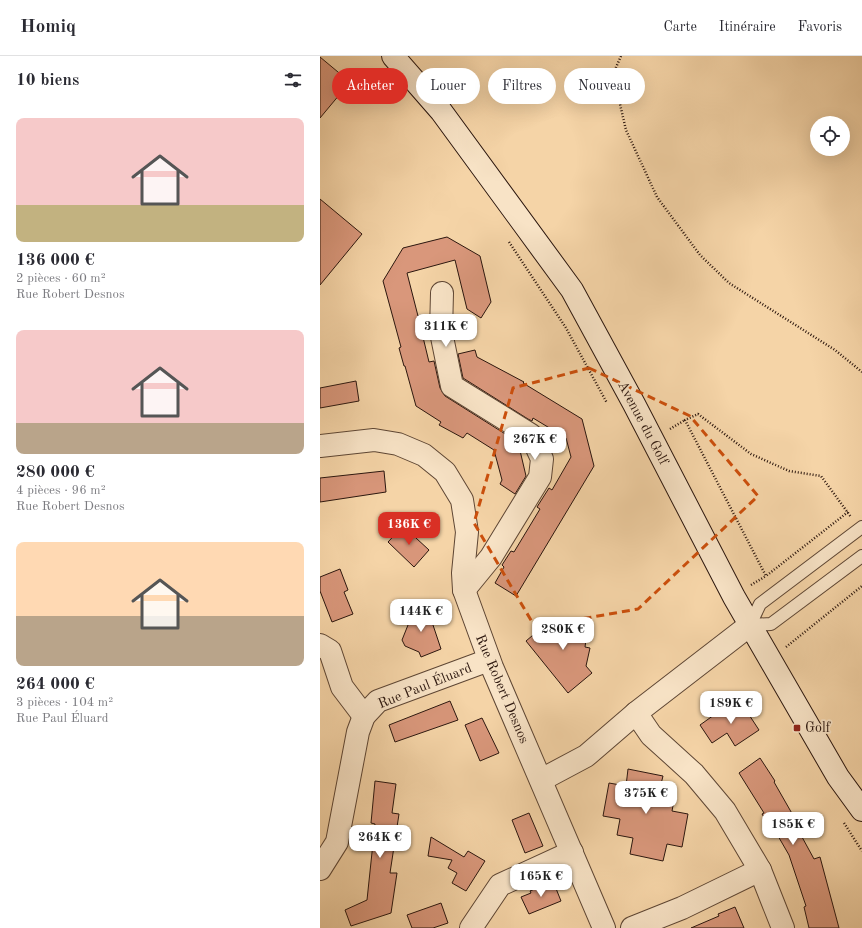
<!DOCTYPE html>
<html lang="fr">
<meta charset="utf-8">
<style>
:root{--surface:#fff;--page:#f7f7f7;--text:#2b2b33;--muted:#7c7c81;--line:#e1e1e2;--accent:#d93025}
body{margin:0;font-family:"Old Standard TT",serif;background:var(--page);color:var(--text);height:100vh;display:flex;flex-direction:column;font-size:15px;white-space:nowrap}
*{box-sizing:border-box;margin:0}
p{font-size:13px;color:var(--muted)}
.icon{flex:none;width:22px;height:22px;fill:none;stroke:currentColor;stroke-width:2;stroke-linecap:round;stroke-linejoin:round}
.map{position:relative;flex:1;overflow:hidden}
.sheet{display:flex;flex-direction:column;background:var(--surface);width:320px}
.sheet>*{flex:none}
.top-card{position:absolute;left:12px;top:12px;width:380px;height:36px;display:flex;gap:8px}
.buttons{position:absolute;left:490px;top:60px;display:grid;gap:8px}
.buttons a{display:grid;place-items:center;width:40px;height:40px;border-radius:50%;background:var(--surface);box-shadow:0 4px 16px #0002;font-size:20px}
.price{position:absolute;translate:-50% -34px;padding:0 9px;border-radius:8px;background:#fff;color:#222;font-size:13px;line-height:26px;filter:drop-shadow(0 1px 2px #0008)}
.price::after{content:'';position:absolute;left:50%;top:24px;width:12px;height:9px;margin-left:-6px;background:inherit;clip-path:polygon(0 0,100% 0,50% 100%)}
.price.current{background:var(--accent);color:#fff}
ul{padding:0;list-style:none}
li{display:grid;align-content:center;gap:8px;height:212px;padding:0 16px}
li span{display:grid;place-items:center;height:124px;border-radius:8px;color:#555}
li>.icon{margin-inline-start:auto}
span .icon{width:72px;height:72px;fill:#fffc;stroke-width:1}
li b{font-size:17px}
h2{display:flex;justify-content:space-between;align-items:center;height:48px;padding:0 16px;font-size:17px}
.pill{padding:0 14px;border-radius:18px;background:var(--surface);box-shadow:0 4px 16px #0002;font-size:14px;line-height:36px}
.pill.current{background:var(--accent);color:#fff}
header{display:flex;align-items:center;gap:24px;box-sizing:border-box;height:56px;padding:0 20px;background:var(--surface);border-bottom:1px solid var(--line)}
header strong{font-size:19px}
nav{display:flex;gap:22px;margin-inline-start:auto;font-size:14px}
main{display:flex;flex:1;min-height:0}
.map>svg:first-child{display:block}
</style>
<header>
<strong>Homiq</strong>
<nav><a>Carte</a><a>Itinéraire</a><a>Favoris</a></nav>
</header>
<main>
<section class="sheet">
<h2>10 biens<svg class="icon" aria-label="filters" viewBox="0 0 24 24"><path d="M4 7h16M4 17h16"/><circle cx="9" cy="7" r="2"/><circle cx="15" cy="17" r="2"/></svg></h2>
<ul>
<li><span style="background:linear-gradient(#f6c9c9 70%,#c2b280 0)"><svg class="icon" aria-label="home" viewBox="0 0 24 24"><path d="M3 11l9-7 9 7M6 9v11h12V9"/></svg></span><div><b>136 000 €</b><p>2 pièces · 60 m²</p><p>Rue Robert Desnos</p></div></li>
<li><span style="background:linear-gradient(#f6c9c9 75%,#b9a48a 0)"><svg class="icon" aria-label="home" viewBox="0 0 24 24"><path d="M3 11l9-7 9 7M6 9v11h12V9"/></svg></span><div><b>280 000 €</b><p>4 pièces · 96 m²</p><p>Rue Robert Desnos</p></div></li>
<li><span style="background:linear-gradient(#ffd9b3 60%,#b9a48a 0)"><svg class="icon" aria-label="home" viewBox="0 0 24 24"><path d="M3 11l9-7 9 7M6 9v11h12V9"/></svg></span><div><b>264 000 €</b><p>3 pièces · 104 m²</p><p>Rue Paul Éluard</p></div></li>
</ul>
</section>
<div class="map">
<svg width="542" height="872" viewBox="0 0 542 872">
<rect width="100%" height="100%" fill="#f5d4a7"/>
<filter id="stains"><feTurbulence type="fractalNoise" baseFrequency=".005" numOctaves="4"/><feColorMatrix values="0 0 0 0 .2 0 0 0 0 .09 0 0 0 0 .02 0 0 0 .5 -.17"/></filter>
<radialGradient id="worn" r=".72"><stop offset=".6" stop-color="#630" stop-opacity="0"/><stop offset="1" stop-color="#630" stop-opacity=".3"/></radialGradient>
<!-- building -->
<g fill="#d9977b" stroke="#2b160e">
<path d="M0 1 30 26 0 62Z"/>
<path d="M0 143 42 178 0 229Z"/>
<path d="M127 181 160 200 171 246 161 262 147 253 135 204 87 217 98 260 101 259 105 276 102 277 109 306 114 305 120 332 125 340 198 386 206 420 195 438 180 428 182 424 174 394 147 377 143 382 119 369 121 366 96 350 85 310H84L79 292 81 291 63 225 83 192Z"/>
<path d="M155 294 157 301 204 326 203 327 262 363 274 410 196 540 175 527 184 511 182 509 191 495 194 496 220 453 217 451 229 432 232 434 251 401 246 382 213 362 212 365 208 363 143 322 138 298Z"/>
<path d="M36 325 39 345 0 352V332Z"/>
<path d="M64 415 66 436 0 446V422Z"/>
<path d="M83 470 109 494 94 511 68 486Z"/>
<path d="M20 513 28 534 24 536 33 558 12 566 0 535V521Z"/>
<path d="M98 544 102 556 108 554 121 593 101 601 99 596 85 590 82 584Z"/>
<path d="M232 563 268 569 265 591 270 592 266 610 272 617 248 637 206 585Z"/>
<path d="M130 645 138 664 75 686 69 669Z"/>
<path d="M420 645 439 674 415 690 407 677 392 687 380 669 401 654 403 656Z"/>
<path d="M162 662 179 697 160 705 145 669Z"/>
<path d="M440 702 455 725 454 726 478 768 476 770 494 803 500 801 519 872H489L484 851 486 850 469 799 458 780 456 781 442 758 444 757 419 717Z"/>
<path d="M308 713 343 720 339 736 355 739 352 755 368 758 362 791 347 788 343 805 310 798 313 782 297 779 300 763 283 760 289 727 306 730Z"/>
<path d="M55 725 76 728 72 757 79 758 70 817H77L71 857 31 870 25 854 47 844 55 768 51 767Z"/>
<path d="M209 757 223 790 205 797 192 764Z"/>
<path d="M111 781 144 801 148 795 165 805 146 835 132 827 137 817 128 812 132 804 108 800Z"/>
<path d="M233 825 241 845 209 858 201 841 211 837 210 835Z"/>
<path d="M121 847 128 867 113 872H92L87 859Z"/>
<path d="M415 851 424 872H371L399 860 398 858Z"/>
</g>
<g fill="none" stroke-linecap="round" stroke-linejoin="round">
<!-- lane casing -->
<g stroke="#5e4634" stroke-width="14">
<path id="lane" d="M542 471 440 548 430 569 451 568 542 500"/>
</g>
<!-- street casing -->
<g stroke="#5e4634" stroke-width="24">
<g id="street">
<path d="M122 237 121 276 132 330 211 379 222 403 220 421 171 501 144 534"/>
<path d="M0 390 54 384 78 388 104 399 125 416 142 444 147 476 143 517 144 534 172 611 284 872"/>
<path d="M0 589 10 595 22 631 44 660"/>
<path d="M316 657 331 679 374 718 405 755 440 814 463 872"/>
<path d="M221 724 266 700 316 657 430 569"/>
<path d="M0 813 17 786 38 676 44 660 58 645 169 604"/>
<path d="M151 872 180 829 252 796"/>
<path d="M312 872 362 852 440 814"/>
</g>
</g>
<!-- secondary casing -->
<g stroke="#2b160e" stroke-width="24">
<path id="secondary" d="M73 0 121 55 252 234 314 348 414 541 518 721 542 754"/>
</g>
<!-- path -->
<g stroke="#2b160e" stroke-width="2.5" stroke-dasharray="1 2" stroke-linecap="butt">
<path d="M301 0 293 18 306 74 337 141 380 199 409 227 515 294 542 316"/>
<path d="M189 186 246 272 287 347"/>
<path d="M350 373 365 364"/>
<path d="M528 456 446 520 365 364 378 358 431 398 469 415 501 420 531 461"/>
<path d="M431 529 446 520"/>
<path d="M466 591 542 530"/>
<path d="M524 767 542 795"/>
</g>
<!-- lane -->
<use href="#lane" stroke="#f8e3c6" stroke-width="12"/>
<!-- street -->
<use href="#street" stroke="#f8e3c6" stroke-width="22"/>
<!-- secondary -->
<use href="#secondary" stroke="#f8e3c6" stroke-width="22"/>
</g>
<!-- marked area -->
<path fill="none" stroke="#cc4f0c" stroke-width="3" stroke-dasharray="8 5" stroke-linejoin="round" d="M269 312 370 360 438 440 318 553 215 571 154 467 193 332Z"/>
<!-- markers -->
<rect fill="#8f2418" stroke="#f8e3c6" stroke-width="1.5" x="473" y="668" width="8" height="8" rx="2"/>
<g text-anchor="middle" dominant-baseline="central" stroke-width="3.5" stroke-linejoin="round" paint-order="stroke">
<!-- street labels -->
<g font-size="14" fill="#2b160e" stroke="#f8e3c6">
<text transform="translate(323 367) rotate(62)">Avenue du Golf</text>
<text transform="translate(105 630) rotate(-22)">Rue Paul Éluard</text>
<text transform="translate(182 633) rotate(67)">Rue Robert Desnos</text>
</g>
<!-- poi labels -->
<g font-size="14" fill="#2b160e" stroke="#f8e3c6" text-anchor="start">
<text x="485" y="672">Golf</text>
</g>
</g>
<rect width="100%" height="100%" filter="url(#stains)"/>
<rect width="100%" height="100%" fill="url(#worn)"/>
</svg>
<div class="buttons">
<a><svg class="icon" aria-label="locate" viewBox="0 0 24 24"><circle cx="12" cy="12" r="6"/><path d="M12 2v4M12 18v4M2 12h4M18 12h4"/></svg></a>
</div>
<b class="price" style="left:126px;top:292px">311K €</b>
<b class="price" style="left:215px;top:405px">267K €</b>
<b class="price current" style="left:89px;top:490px">136K €</b>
<b class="price" style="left:101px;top:577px">144K €</b>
<b class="price" style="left:243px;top:595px">280K €</b>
<b class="price" style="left:411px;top:669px">189K €</b>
<b class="price" style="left:326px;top:759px">375K €</b>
<b class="price" style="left:473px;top:790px">185K €</b>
<b class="price" style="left:60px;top:803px">264K €</b>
<b class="price" style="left:221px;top:842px">165K €</b>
<div class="top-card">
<a class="pill current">Acheter</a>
<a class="pill">Louer</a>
<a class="pill">Filtres</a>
<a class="pill">Nouveau</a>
</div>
</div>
</main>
